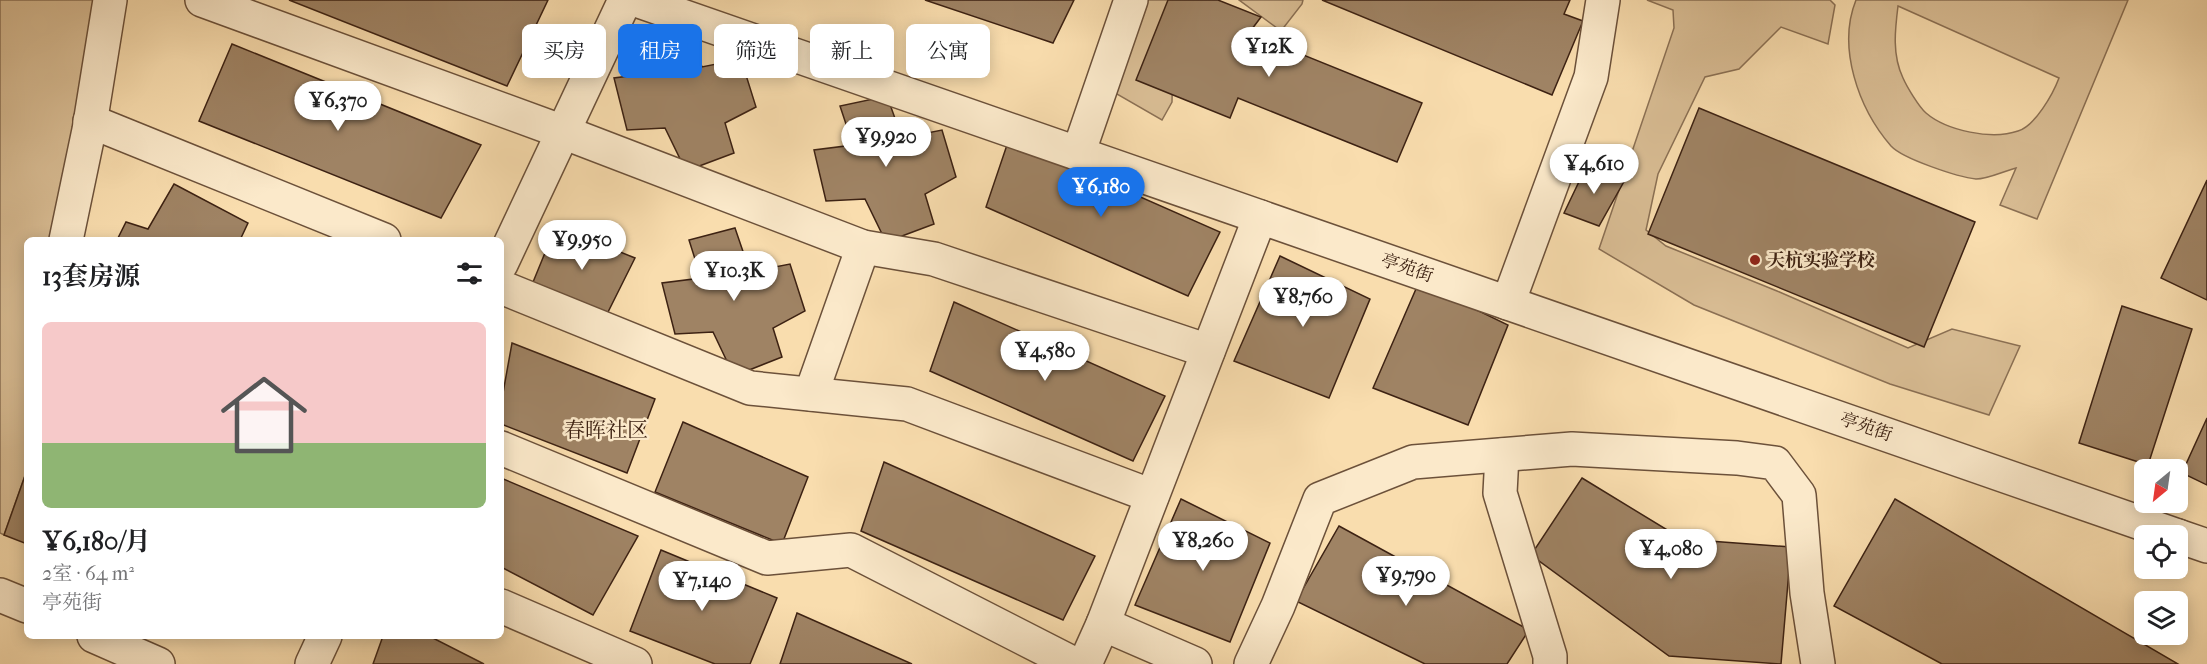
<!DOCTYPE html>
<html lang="zh">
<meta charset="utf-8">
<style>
:root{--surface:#fff;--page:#f6f6f6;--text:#202124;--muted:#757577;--accent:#1a73e8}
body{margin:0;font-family:"IM FELL French Canon","Noto Serif SC",serif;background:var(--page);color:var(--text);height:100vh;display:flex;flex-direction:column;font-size:22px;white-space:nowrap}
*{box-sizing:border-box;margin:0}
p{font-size:20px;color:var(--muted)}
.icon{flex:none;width:33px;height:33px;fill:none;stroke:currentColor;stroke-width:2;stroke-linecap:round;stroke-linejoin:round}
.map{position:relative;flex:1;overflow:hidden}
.sheet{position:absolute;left:24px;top:237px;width:480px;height:402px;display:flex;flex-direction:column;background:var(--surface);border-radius:9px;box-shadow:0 3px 15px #0003}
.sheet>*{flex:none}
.banner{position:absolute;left:522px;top:24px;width:570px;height:54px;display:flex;gap:12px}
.needle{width:39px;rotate:209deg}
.tools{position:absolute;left:2134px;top:459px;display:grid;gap:12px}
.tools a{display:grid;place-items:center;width:54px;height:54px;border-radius:9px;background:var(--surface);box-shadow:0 3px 15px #0003;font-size:30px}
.price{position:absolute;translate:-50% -51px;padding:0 14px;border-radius:21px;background:#fff;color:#222;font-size:20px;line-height:39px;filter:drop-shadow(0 2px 3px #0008)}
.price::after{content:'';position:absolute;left:50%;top:36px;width:18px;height:14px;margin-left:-9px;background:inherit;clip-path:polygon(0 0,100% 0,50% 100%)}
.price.selected{background:var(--accent);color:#fff}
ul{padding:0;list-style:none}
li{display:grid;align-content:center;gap:12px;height:318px;padding:0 18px}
li span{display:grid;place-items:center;height:186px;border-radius:9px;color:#555}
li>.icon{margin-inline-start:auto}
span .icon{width:108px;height:108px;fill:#fffc;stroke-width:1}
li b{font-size:26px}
h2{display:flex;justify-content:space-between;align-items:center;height:72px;padding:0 18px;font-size:26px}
.pill{padding:0 21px;border-radius:9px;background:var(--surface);box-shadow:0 3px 15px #0003;font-size:21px;line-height:54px}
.pill.selected{background:var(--accent);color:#fff}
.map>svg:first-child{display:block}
</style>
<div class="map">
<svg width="2207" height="664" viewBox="0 0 2207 664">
<rect width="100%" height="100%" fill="#f9ddae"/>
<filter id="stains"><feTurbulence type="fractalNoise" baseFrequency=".00333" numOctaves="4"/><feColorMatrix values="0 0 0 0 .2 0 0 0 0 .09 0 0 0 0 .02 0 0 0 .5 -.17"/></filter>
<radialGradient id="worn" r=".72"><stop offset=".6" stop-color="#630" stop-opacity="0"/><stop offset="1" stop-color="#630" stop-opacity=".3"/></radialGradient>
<!-- green -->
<g fill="#d9bd94" stroke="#8b7054" stroke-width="1.5" fill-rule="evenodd">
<path d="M0 0H110L66 240H27V470L4 535 0 533Z"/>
<path d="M1114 0H1210L1173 53 1172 102 1162 120 1089 78Z"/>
<path d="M1239 0H1303L1302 4 1281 31Z"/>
<path d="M1647 0H1830L1835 5 1828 44 1781 27 1739 69 1705 77 1658 174 1646 230 1666 246 1777 291 1908 348 1952 329 2020 346 1989 415 1890 384 1694 305 1599 249 1674 28 1673 10Z"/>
<path d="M1856 0H2128L2037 219 2000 205 2016 168C2004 171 1988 179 1976 179 1958 177 1903 159 1891 146 1858 108 1837 47 1856 0ZM1898 6 2059 78C2053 94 2035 126 2018 131 1992 140 1947 131 1926 113 1919 107 1907 87 1903 78 1892 55 1895 30 1898 6Z"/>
</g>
<!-- building -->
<g fill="#9f8364" stroke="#3d2213" stroke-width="1.5">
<path d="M289 0H548L507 86Z"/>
<path d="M925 0H1074L1053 43Z"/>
<path d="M1168 0H1218L1261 17 1249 33 1422 103 1397 162 1238 98 1230 118 1136 80Z"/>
<path d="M1322 0H1570L1564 14 1583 21 1552 95Z"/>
<path d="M687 24 702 67 741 59 756 107 725 123 734 153 686 171 665 128 627 130 614 78 653 73 641 35Z"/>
<path d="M232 44 481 145 441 218 199 121Z"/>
<path d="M887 96 902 138 942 130 956 177 925 194 934 224 886 242 865 199 826 201 814 150 853 145 840 106Z"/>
<path d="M1699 108 1975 222 1924 347 1648 234Z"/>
<path d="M1009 139 1220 232 1188 296 986 207Z"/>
<path d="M1587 165 1626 178 1599 226 1564 213Z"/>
<path d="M2207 180V300L2161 278Z"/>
<path d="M174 184 248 223 240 240H117L126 222 148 229Z"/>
<path d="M556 226 635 258 606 316 531 287Z"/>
<path d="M735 228 750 272 790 264 805 311 773 328 782 357 734 376 713 332 675 334 662 283 701 278 689 240Z"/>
<path d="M1280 256 1370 299 1329 398 1234 361Z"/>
<path d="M1419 282 1508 325 1468 425 1373 388Z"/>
<path d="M954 302 1165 396 1133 461 930 371Z"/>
<path d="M2122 306 2192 329 2148 465 2079 443Z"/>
<path d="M512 343 655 399 627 473 501 424V404Z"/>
<path d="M2207 418V485L2182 473Z"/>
<path d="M683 422 808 477 782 544 655 492Z"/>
<path d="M884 462 1095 556 1063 620 861 531Z"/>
<path d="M27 470V544L4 535Z"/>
<path d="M501 478 638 536 593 615 501 567Z"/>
<path d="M1582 478 1682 539 1791 547 1781 664 1669 656 1531 555Z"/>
<path d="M1181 499 1270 543 1230 642 1135 605Z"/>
<path d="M1895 499 2178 664H1942L1834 606Z"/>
<path d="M1339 526 1529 630 1507 664H1425L1296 601Z"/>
<path d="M661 550 777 598 750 664H715L630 631Z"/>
<path d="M797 613 912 664H780Z"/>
<path d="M383 636H429L484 664H373Z"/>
</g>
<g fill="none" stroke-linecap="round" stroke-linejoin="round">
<!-- minor casing -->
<g stroke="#6c513a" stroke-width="36">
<g id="minor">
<path d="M202 0 563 132 863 247 934 259 1208 351"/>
<path d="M636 0 2178 536"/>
<path d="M90 121 384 240"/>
<path d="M1078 154 1131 0"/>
<path d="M66 240 89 130 110 0"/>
<path d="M501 264 625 0"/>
<path d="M501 287 750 388 907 404 1152 496"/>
<path d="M1508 303 1591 77 1603 0"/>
<path d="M811 394 863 247"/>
<path d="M501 448 767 558 851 550 1074 664"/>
<path d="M1502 455 1500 493 1550 656V664"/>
<path d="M2178 536 2207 546"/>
<path d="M0 595 27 606"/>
<path d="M501 606 635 664"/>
<path d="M1103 624 1195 664"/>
<path d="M94 636 158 664"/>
<path d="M312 664 325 636"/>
<path d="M1085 664 1103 624 1260 217"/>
<path d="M1251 664 1278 606 1320 499 1413 462 1572 449 1737 458 1775 463 1799 495 1807 593 1818 664"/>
</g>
</g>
<!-- minor -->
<use href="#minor" stroke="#fbe9ca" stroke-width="33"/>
</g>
<!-- markers -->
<circle fill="#8f2418" stroke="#fbe9ca" stroke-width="2" cx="1755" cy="260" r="6"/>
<g text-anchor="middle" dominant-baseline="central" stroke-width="5" stroke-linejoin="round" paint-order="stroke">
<!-- poi labels -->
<g font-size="18" font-weight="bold" fill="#3d2213" stroke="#fbe9ca" text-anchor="start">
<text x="1767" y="260">天杭实验学校</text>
</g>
<!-- street labels -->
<g font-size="18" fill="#3d2213" stroke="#fbe9ca">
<text transform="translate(1407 268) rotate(19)">亭苑街</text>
<text transform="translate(1866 427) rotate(19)">亭苑街</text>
</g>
<!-- quarter labels -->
<g font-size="21" fill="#3d2213" stroke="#fbe9ca">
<text x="606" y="430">春晖社区</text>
</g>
</g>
<rect width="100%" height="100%" filter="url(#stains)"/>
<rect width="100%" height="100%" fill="url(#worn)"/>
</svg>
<div class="tools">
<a><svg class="needle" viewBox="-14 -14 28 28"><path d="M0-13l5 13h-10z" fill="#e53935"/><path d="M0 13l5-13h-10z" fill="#757577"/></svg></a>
<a><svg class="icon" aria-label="locate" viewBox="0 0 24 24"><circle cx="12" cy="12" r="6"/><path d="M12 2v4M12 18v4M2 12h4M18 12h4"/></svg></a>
<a><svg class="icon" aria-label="layers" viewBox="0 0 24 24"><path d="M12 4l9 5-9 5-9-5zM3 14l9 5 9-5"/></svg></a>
</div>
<b class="price" style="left:1269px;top:78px">¥12K</b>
<b class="price" style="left:338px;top:132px">¥6,370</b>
<b class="price" style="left:886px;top:168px">¥9,920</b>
<b class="price" style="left:1594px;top:195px">¥4,610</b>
<b class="price selected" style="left:1101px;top:218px">¥6,180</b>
<b class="price" style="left:582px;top:271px">¥9,950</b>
<b class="price" style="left:734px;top:302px">¥10.3K</b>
<b class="price" style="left:1303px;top:328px">¥8,760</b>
<b class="price" style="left:1045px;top:382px">¥4,580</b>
<b class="price" style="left:1203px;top:572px">¥8,260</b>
<b class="price" style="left:1671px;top:580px">¥4,080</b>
<b class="price" style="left:1406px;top:607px">¥9,790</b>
<b class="price" style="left:702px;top:612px">¥7,140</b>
<div class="banner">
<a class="pill">买房</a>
<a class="pill selected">租房</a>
<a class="pill">筛选</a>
<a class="pill">新上</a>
<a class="pill">公寓</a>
</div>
<section class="sheet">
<h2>13套房源<svg class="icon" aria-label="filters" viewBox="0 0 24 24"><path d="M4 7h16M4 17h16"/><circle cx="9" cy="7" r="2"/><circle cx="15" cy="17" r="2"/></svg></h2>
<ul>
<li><span style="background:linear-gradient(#f6c9c9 65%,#8fb573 0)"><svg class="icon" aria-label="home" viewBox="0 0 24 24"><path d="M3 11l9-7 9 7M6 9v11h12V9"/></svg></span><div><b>¥6,180/月</b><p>2室 · 64 m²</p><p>亭苑街</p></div></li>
</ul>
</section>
</div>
